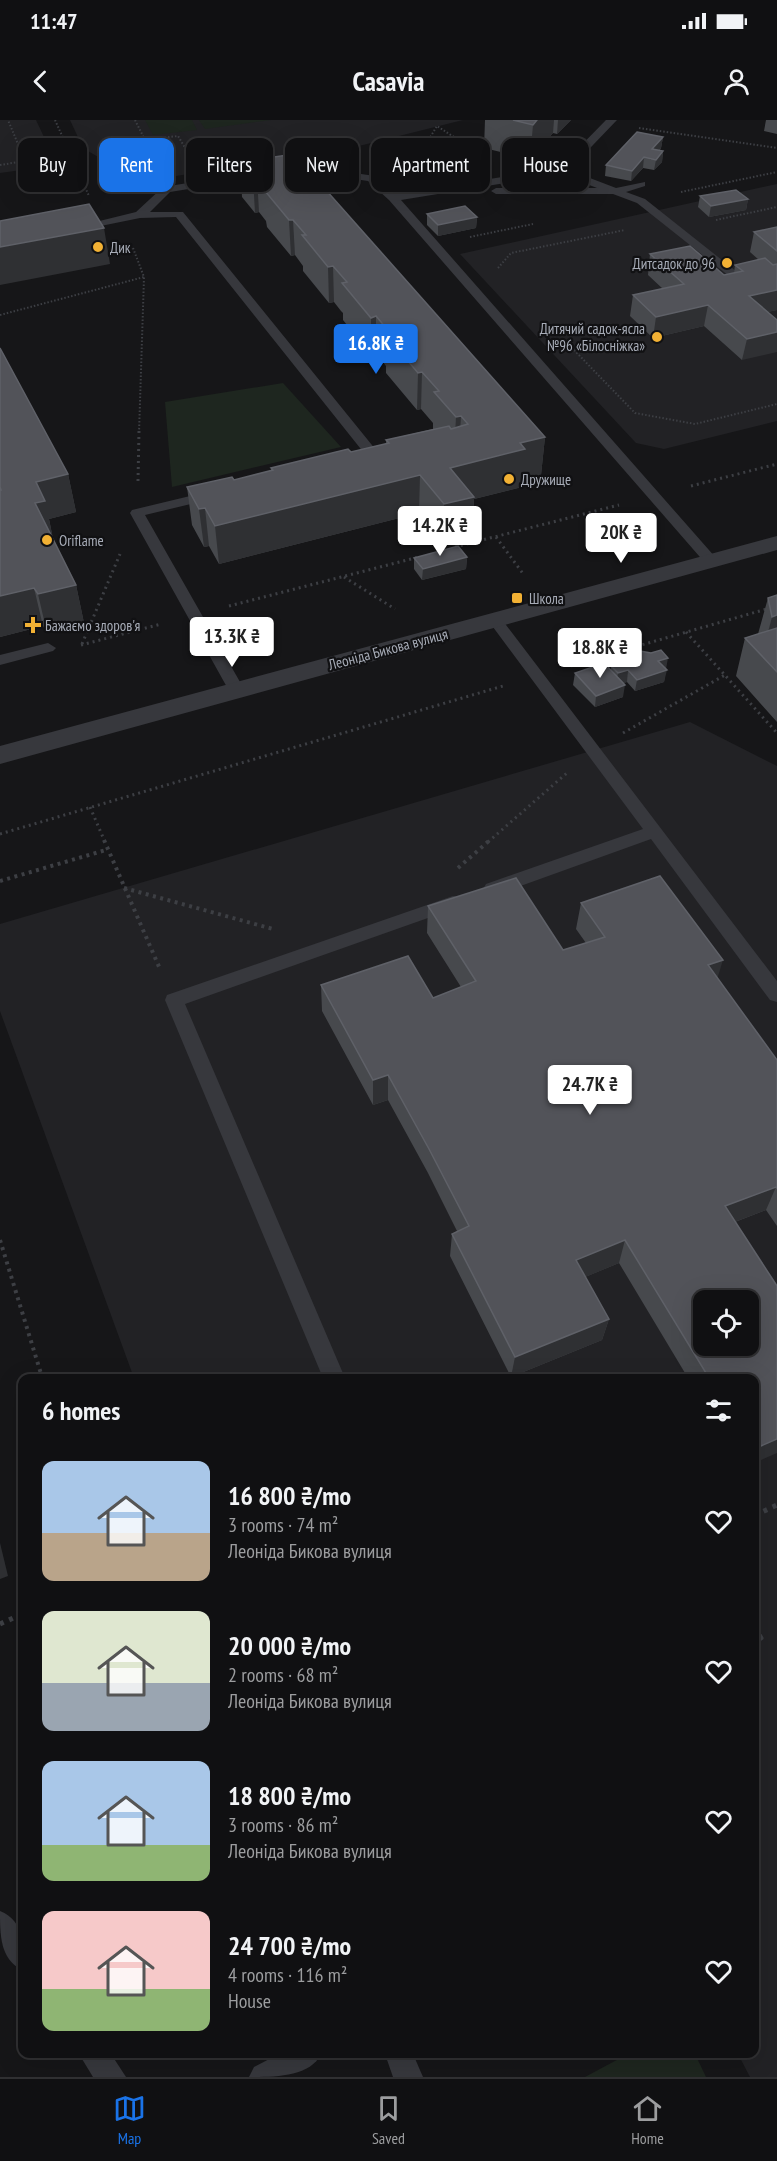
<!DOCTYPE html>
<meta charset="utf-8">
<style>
:root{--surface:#101012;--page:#19191b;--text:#f1f3f6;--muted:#9c9d9f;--line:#303032;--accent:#1a73e8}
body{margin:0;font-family:"PT Sans Narrow",sans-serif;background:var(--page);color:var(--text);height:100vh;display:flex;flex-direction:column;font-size:22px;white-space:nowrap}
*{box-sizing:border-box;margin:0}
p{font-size:20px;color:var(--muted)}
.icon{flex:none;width:33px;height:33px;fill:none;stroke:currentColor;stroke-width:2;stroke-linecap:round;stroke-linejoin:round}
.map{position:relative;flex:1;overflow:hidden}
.panel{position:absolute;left:18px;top:1254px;width:741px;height:684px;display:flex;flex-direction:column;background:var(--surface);border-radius:12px;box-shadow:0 6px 24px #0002,0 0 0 2px var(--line)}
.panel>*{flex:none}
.hud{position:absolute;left:18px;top:18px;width:741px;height:54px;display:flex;gap:12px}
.fabs{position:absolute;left:693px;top:1170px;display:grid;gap:12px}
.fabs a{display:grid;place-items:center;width:66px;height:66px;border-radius:12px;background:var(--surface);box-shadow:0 6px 24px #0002,0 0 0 2px var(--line);font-size:30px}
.price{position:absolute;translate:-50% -51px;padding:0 14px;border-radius:6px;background:#fff;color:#222;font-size:20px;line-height:39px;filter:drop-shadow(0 2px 3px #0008)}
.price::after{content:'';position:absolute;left:50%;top:36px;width:18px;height:14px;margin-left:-9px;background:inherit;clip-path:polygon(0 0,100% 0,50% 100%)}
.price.current{background:var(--accent);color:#fff}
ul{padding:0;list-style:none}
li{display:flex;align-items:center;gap:18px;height:150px;padding:0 24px}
li span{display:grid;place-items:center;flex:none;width:168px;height:120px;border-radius:12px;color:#555}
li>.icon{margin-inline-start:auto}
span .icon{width:72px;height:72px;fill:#fffc;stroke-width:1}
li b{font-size:26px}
h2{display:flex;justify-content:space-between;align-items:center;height:72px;padding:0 24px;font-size:26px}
.chip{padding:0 21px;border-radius:12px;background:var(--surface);box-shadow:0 6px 24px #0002,0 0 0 2px var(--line);font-size:21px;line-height:54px}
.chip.current{background:var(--accent);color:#fff}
.status{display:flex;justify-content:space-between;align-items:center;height:42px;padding:0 30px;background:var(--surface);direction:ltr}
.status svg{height:16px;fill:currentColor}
header{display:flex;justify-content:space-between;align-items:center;height:78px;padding:0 24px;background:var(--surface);font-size:27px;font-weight:800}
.tab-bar{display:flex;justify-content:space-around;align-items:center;height:84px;border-top:2px solid var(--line);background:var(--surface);font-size:16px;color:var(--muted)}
.tab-bar a{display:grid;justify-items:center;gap:3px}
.tab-bar .current{color:var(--accent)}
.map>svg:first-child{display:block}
</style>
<div class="status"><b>11:47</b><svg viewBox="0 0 49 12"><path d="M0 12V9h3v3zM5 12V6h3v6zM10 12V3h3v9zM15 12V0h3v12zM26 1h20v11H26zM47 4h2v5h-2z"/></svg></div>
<header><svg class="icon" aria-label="back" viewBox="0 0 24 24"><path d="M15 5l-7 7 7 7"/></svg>Casavia<svg class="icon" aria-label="person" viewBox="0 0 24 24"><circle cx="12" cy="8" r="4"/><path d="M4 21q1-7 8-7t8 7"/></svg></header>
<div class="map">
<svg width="777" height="1957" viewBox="0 0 777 1957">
<rect width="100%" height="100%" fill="#161618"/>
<!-- built -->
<g fill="#222225" fill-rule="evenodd">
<path d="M0 0H36L57 45 0 53Z"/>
<path d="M70 0H463L363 25 140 62 83 28Z"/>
<path d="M777 64V301L664 329 636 323 460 134Z"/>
<path d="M690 602 777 646V1957H750L738 1934H754V1258H134L0 891V804ZM704 1180H748V1226H704Z"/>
</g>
<!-- green -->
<g fill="#1e261f">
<path d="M145 0H192L197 10 153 15Z"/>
<path d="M199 0H271L205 9Z"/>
<path d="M283 263 341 327 172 367 165 282Z"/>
<path d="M628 1934H695L706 1957H585Z"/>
</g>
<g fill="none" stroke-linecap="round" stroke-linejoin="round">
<!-- path-far3 -->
<g stroke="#3d3f44" stroke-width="2" stroke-dasharray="1.5 2" stroke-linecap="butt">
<path d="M55 0 89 76"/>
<path d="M135 0 145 20 178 16 190 36"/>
<path d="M639 8 777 28"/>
<path d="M25 41 81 59"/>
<path d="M414 44 437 6 477 32"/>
<path d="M0 45 25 41 8 0"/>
<path d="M681 72 777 52"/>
<path d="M716 100 777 87"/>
<path d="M470 117 533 104"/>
<path d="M133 128 144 157 139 313"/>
<path d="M498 148 511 133 625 110"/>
<path d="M0 195 144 157"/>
<path d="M574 230 635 293 695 304 777 284"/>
</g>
<!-- path-far2 -->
<g stroke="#3d3f44" stroke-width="3" stroke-dasharray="2 4" stroke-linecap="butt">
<path d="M138 361 139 311"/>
<path d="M691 366 777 344"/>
<path d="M496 417 524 455"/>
<path d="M455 427 619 385"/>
<path d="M344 457 395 489"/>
<path d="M229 486 419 437"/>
<path d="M593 509 625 528"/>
<path d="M686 512 777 613"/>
<path d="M82 524 120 434"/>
<path d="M81 525 161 504"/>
<path d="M631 528 777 486"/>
<path d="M571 546 621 531"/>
<path d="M623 613 725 555"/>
<path d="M90 687 105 722"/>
<path d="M0 714 503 566"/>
<path d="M488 722 568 652"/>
</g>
<!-- path-far1 -->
<g stroke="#3d3f44" stroke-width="4" stroke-dasharray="3 4.5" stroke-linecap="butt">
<path d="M104 720 160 849"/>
<path d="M458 748 490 720"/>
<path d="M0 761 106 730"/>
<path d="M124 768 273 809"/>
<path d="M0 1120 42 1257"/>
</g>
<!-- path -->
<g stroke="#3d3f44" stroke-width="5" stroke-dasharray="4 6" stroke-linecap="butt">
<path d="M41 1255 42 1258"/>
<path d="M754 1392 760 1393 777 1385"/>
<path d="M0 1504 22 1494"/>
<path d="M754 1507 761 1518 754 1521"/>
</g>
<!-- service -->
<g fill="#37383d" fill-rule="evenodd">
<path d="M606 0H617L569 50 616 68 645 62V66L626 72 645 79 737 152V156H729L637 83 613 74H496L491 71 496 68H597L561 54 401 80 716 438 718 441 711 445 706 444 389 80 368 61 299 51 170 72 150 92H183L380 335 378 338 352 341V335L364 333 176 97 140 98 76 111 71 108 136 92 163 67 299 45 375 56 395 74 559 48Z"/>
<path d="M215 370 220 371V377L145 395 244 569 236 574 228 569 130 393 132 390Z"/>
<path d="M495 495 500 497 777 861V882L770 880 651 719 498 774H486L483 769 486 764 643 709 490 503 488 500 490 497Z"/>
<path d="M48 523 56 528 53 531 0 545V535Z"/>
<path d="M453 776 459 777 462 782 459 787 185 884 345 1258H323L165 880 167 875Z"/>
<path d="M0 1791C25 1801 24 1827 22 1850 0 1839 0 1815 0 1791Z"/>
<path d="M79 1934H111L126 1957H93Z"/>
<path d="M279 1934H321C310 1957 275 1957 249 1957L254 1947Z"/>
<path d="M385 1934H413L423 1957H393Z"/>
</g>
<!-- tertiary -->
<path fill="#37383d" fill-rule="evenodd" d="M777 416V430L0 644V626Z"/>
</g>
<!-- wall -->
<g fill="#47494d">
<path d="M485 0H571L557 14 553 13 530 39 484 28Z"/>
<path d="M766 0H777V14L764 11Z"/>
<path d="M663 17 661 28 659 31H663L662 42 654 50 643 48 631 61 605 56 606 45Z"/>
<path d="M294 34 545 317 541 355 523 360 522 367 474 379 472 415 442 422 419 393 219 444 209 426 204 427 192 405 187 367 234 360 271 351V348L351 332 386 324V320L433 309V303L421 289 417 290 386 253V246L376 233 371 235 343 200V193L341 191 334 182 329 183 303 151V146L295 135 291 136 267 107 266 101 259 92 255 93 242 77 240 42Z"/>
<path d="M700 76 748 79 746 90 709 97 698 87Z"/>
<path d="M427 94 477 97 476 108 438 116 427 105Z"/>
<path d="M777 107V190L767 192 742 240 704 206 653 218 630 196 633 175 663 169 648 155 650 134 724 155 734 153 735 145 759 140 750 132 754 112Z"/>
<path d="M0 228 68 354 76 392 49 399 53 419 76 465 84 503 47 513 43 506 0 517Z"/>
<path d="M467 437 466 449 422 460 414 449V438Z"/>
<path d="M777 475V602L736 556 745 518 758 514 768 478Z"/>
<path d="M618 528 640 531 666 549 664 562 635 571 627 562 623 563V577L595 587 573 565 575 553 611 550V546L619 543 616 539Z"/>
<path d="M581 783 717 858 777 940V1106L766 1090 735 1102 754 1258H688L619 1143 585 1157 609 1199 602 1220 511 1257 450 1136 452 1114 457 1111 428 1053 388 980 373 985 322 891 321 865 433 878 461 867 427 813 428 786 563 830 586 823 576 809Z"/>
</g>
<!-- shaded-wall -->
<g fill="#2f3033">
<path d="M537 0H554L553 13 530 39 533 5Z"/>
<path d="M558 0H571L557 14Z"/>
<path d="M663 17 661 28 650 40 652 29Z"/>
<path d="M663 31 662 42 654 50 656 40Z"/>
<path d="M644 37 643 48 631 61 632 51Z"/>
<path d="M253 57H257L259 92 255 93Z"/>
<path d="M748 79 746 90 709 97 711 86Z"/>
<path d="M477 97 476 108 438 116V105Z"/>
<path d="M289 100H293L295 135 291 136Z"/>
<path d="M104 108 110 144 0 165V127Z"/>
<path d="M333 146 334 182 329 183 328 147Z"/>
<path d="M777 170V190L745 197 749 176Z"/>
<path d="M708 185 704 206 653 218 656 197Z"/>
<path d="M376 196V233L371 235V198Z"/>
<path d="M777 212V232L742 240 747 219Z"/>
<path d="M422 252 421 289 417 290 418 253Z"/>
<path d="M461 296 459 334 454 335 456 297Z"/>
<path d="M545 317 541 355 523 360 522 367 474 379 472 415 442 422 444 384 450 348 520 323Z"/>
<path d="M68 354 76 392 49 399 53 419 44 421 35 383 36 362Z"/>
<path d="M420 355 419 393 219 444 215 406Z"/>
<path d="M205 388 209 426 204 427 199 389Z"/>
<path d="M467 437 466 449 422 460 423 449Z"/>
<path d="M76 465 84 503 47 513 38 474Z"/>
<path d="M34 468 43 506 0 517V476Z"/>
<path d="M777 495V516L762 535 772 497Z"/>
<path d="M668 538 666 549 658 541Z"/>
<path d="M628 550 627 562 616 565 618 553Z"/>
<path d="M667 550 664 562 635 571 637 560Z"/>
<path d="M625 565 623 577 595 587 596 576Z"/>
<path d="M723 840 715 866 708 845Z"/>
<path d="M388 955V980L373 985V960Z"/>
<path d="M776 1067 766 1090 716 1109 725 1086Z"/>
<path d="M625 1120 619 1143 571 1163 576 1140Z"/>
<path d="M609 1199 602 1220 511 1257 515 1237Z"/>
<path d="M777 1319V1333L754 1343V1329Z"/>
<path d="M0 1423 8 1456 0 1459Z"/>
</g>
<!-- building -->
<g fill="#525359" stroke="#5f6168" stroke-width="1.5" fill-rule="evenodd">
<path d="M513 0H537L533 5Z"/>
<path d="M637 12 663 17 652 29 663 31 656 40 644 37 632 51 606 45Z"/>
<path d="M294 34 545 317 520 323 525 329 450 348 474 377 444 384 420 355 215 406 205 388 199 389 187 367 232 357 234 360 273 350 271 348 348 329 351 332 389 323 386 320 449 306 451 309 468 304 461 296 456 297 434 272 439 271 422 252 418 253 386 215 391 214 376 196 371 198 342 163 347 162 333 146 328 147 302 115H306L293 100H289L265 71H268L257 57H253L240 42Z"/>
<path d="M736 70 748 79 711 86 700 76Z"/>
<path d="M89 84 104 108 0 127V101Z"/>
<path d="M465 86 477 97 438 105 427 94Z"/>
<path d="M777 107V131L754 112Z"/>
<path d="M690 126 724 155 743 151 735 145 765 138 773 145 777 144V170L749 176 777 200V212L747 219 708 185 656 197 633 175 684 164 650 134Z"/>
<path d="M0 228 68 354 36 362 45 381 35 383 76 465 38 474 34 468 0 476V370H1L0 367Z"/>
<path d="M458 426 467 437 423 449 414 438Z"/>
<path d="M777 475V495L772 497 768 478Z"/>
<path d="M777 508V552L745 518Z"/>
<path d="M633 523 640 531 651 533 661 530 668 538 658 541 667 550 637 560 628 550 618 553 611 546 621 542 625 535 618 528Z"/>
<path d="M604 543 625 565 596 576 575 553Z"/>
<path d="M660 756 723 840 708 845 777 940V1068L776 1067 725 1086 777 1166V1319L754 1329V1258H709L625 1120 576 1140 609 1199 515 1237 452 1114 469 1106 429 1029 388 955 373 960 321 865 408 836 433 878 476 861 428 786 516 758 563 830 605 817 581 783ZM704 1180H748V1226H704Z"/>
</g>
<!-- markers -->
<g fill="#f2b134" stroke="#111113" stroke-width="2">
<circle cx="98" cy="127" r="6"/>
<circle cx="727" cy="143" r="6"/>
<circle cx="657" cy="217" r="6"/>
<circle cx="509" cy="359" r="6"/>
<circle cx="47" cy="420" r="6"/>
<rect x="511" y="472" width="12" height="12" rx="3"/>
<path d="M30 496h6v6h6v6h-6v6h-6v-6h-6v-6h6z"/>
</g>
<g text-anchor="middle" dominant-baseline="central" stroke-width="4.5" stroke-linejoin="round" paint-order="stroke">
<!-- far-poi labels -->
<g font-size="15" fill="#a8adb8" stroke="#111113" text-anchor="start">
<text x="110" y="127">Дик</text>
<text x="715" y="143" text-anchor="end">Дитсадок до 96</text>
<text x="645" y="208" text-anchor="end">Дитячий садок-ясла<tspan x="645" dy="17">№96 «Білосніжка»</tspan></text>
<text x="521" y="359">Дружище</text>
<text x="59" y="420">Oriflame</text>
<text x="529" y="478">Школа</text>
<text x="45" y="505">Бажаємо здоров'я</text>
</g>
<!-- far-street labels -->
<g font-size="15" fill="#a8adb8" stroke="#111113">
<text transform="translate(388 529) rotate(-15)">Леоніда Бикова вулиця</text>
</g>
</g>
</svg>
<div class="fabs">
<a><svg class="icon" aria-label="locate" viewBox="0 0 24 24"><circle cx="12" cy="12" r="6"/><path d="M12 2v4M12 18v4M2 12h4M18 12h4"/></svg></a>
</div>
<b class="price current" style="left:376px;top:255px">16.8K ₴</b>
<b class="price" style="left:440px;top:437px">14.2K ₴</b>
<b class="price" style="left:621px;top:444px">20K ₴</b>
<b class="price" style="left:232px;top:548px">13.3K ₴</b>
<b class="price" style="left:600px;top:559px">18.8K ₴</b>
<b class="price" style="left:590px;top:996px">24.7K ₴</b>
<div class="hud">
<a class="chip">Buy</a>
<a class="chip current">Rent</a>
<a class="chip">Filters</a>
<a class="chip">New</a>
<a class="chip">Apartment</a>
<a class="chip">House</a>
</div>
<section class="panel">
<h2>6 homes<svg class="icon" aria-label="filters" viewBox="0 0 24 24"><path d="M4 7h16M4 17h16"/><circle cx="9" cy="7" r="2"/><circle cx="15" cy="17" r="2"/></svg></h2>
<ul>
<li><span style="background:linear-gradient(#a9c7e8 60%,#b9a48a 0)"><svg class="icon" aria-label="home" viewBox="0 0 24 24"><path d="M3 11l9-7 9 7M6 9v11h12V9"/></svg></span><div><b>16 800 ₴/mo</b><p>3 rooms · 74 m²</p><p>Леоніда Бикова вулиця</p></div><svg class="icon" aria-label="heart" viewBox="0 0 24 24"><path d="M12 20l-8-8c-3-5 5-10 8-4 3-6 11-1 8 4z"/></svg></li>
<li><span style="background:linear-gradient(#dfe7d0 60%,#9aa5b1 0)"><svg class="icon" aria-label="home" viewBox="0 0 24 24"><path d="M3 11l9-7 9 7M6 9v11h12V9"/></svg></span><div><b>20 000 ₴/mo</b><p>2 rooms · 68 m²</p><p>Леоніда Бикова вулиця</p></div><svg class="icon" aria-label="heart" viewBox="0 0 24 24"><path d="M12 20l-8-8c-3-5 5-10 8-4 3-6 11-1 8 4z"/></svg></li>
<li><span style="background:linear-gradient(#a9c7e8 70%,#8fb573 0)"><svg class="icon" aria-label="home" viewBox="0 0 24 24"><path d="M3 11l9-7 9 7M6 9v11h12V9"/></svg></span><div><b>18 800 ₴/mo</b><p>3 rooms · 86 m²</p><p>Леоніда Бикова вулиця</p></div><svg class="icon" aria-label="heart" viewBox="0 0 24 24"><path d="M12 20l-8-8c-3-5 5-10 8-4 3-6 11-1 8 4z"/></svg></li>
<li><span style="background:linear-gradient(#f6c9c9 65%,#8fb573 0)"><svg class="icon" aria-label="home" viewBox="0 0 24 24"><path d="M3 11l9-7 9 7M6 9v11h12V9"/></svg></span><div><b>24 700 ₴/mo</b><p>4 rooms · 116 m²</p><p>House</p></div><svg class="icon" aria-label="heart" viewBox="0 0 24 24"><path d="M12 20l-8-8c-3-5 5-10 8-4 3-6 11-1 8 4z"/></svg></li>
</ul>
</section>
</div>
<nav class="tab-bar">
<a class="current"><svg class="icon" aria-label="map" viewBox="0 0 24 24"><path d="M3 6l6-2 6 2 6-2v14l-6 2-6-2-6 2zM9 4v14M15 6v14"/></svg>Map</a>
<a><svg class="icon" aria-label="saved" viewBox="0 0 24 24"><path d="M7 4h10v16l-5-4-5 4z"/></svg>Saved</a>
<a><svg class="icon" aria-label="home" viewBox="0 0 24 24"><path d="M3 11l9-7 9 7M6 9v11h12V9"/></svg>Home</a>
</nav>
